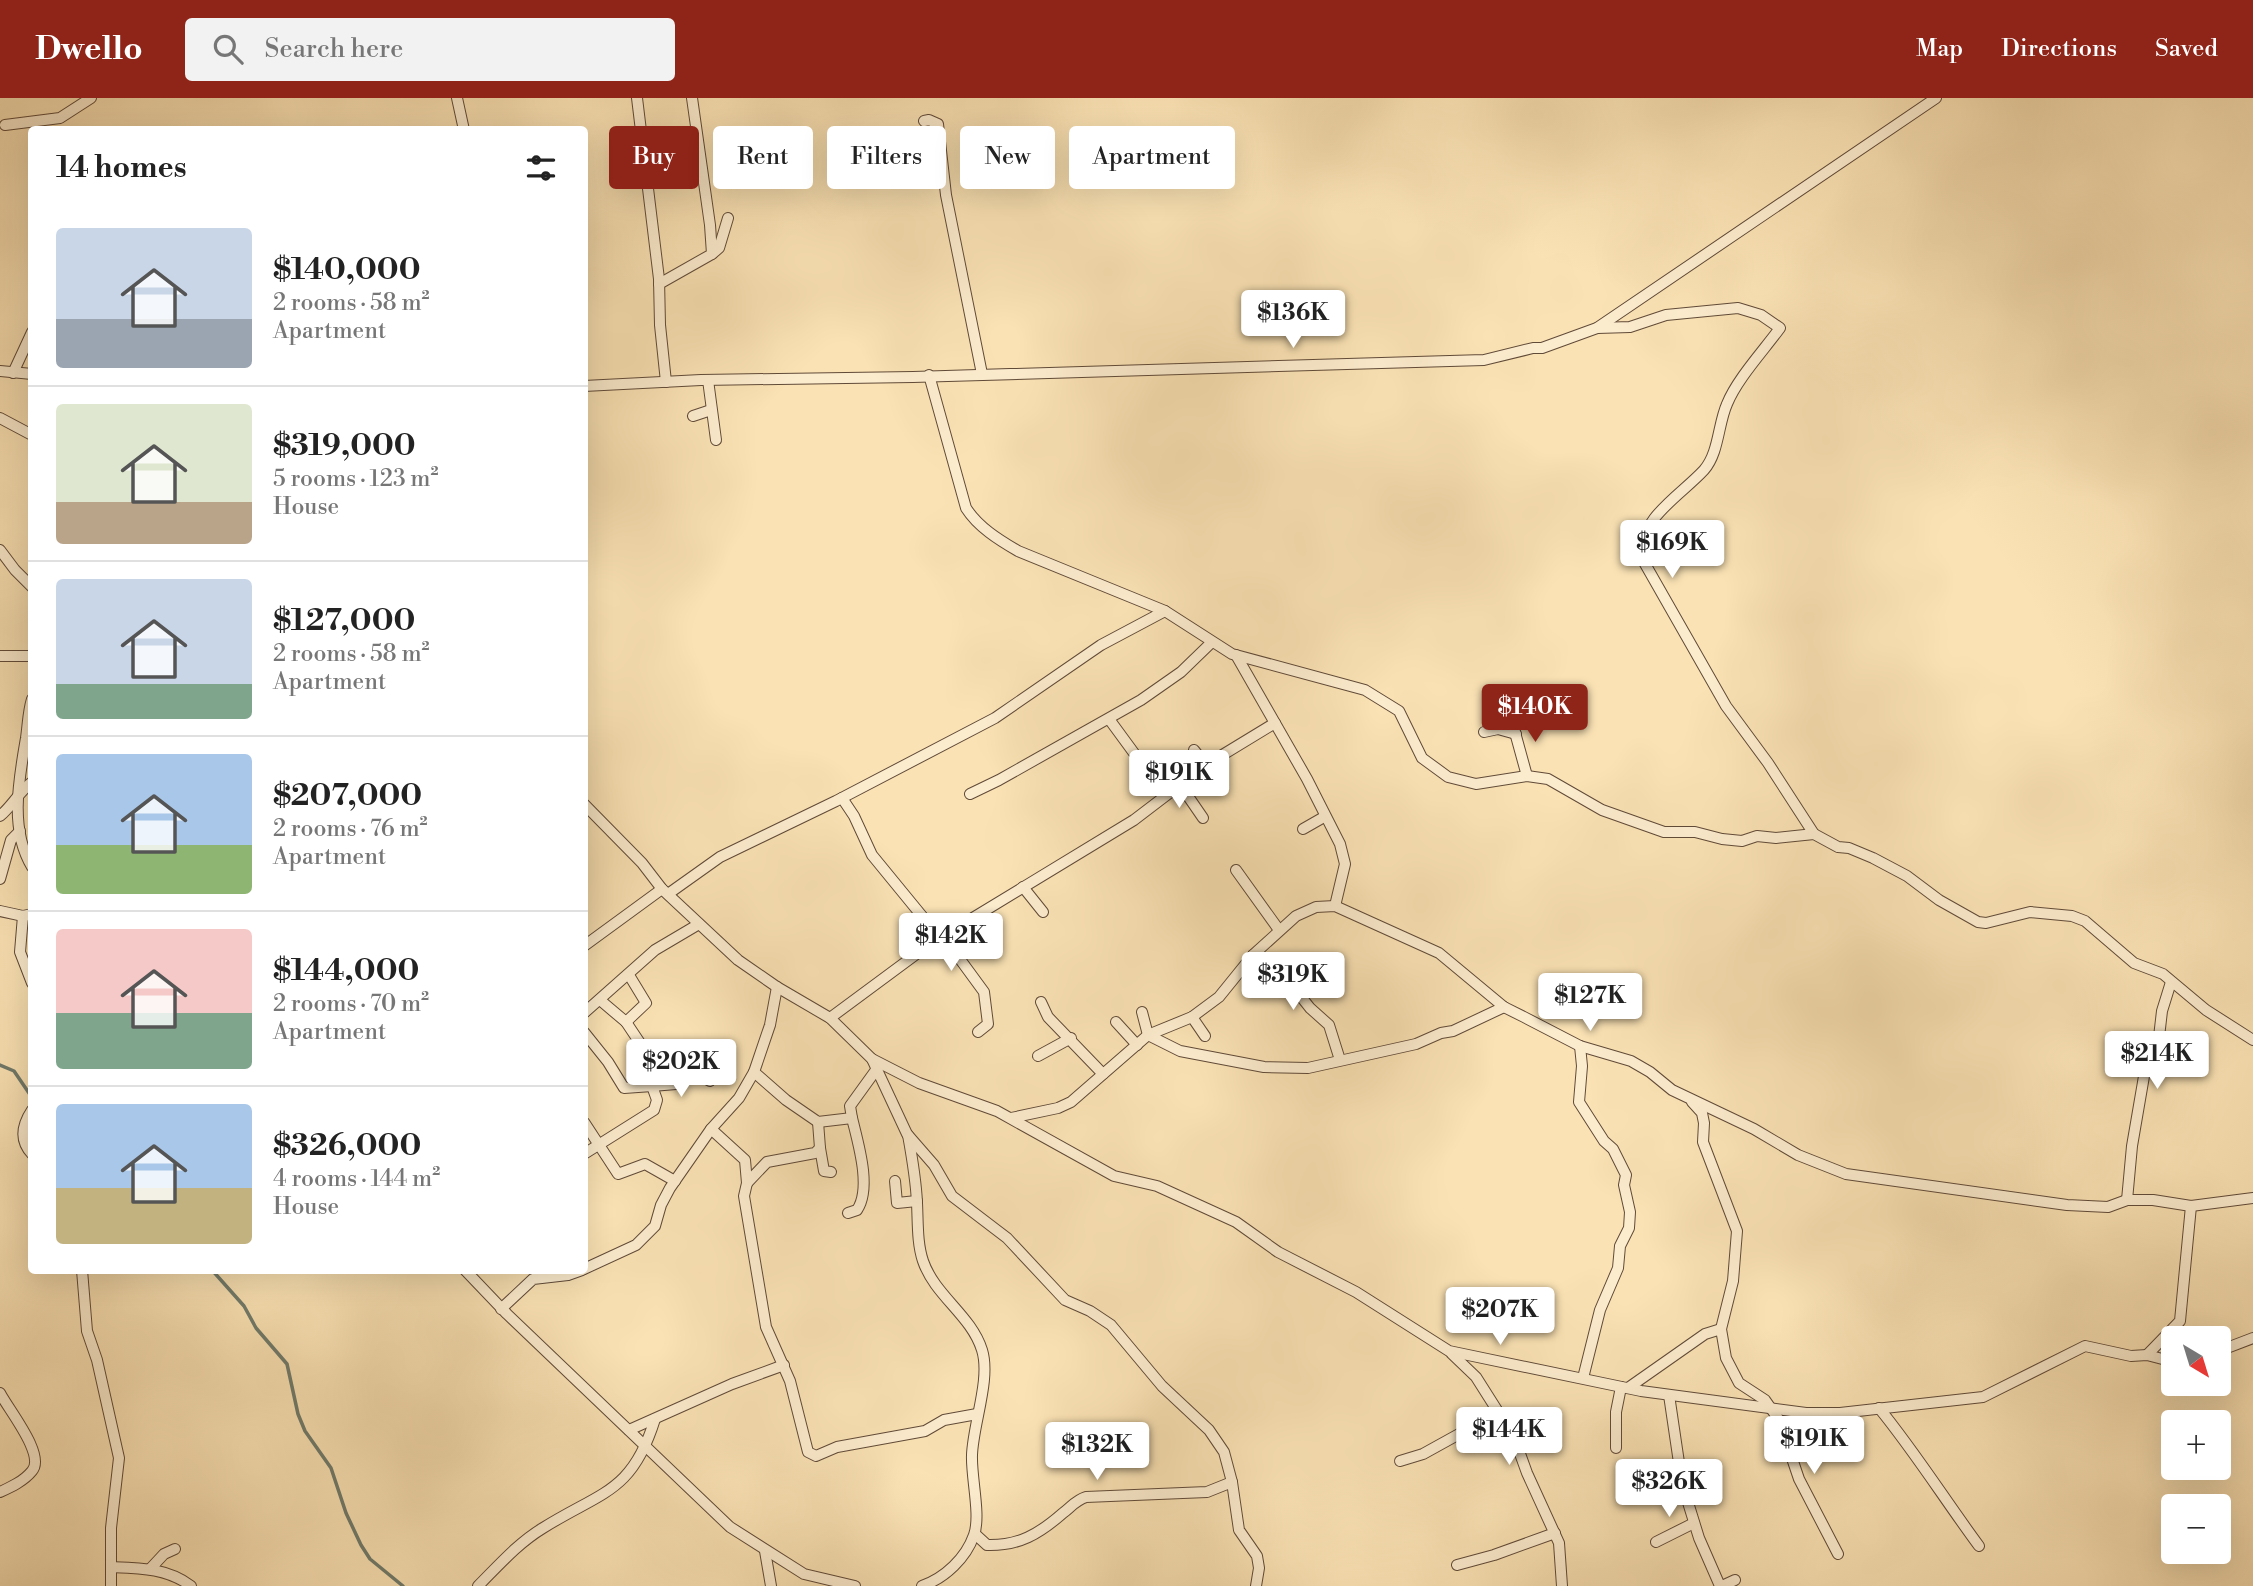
<!DOCTYPE html>
<meta charset="utf-8">
<style>
:root{--surface:#fff;--page:#f2f2f2;--text:#222;--muted:#767676;--line:#e0e0e0;--accent:#8f2418}
body{margin:0;font-family:"Libre Bodoni",serif;background:var(--page);color:var(--text);height:100vh;display:flex;flex-direction:column;font-size:26px;white-space:nowrap}
*{box-sizing:border-box;margin:0}
p{font-size:23px;color:var(--muted)}
.icon{flex:none;width:38px;height:38px;fill:none;stroke:currentColor;stroke-width:2;stroke-linecap:round;stroke-linejoin:round}
.map{position:relative;flex:1;overflow:hidden}
.drawer{position:absolute;left:28px;top:28px;width:560px;height:1148px;display:flex;flex-direction:column;background:var(--surface);border-radius:7px;box-shadow:0 7px 28px #0002}
.drawer>*{flex:none}
.top-card{position:absolute;left:609px;top:28px;width:665px;height:63px;display:flex;gap:14px}
.needle{width:46px;rotate:142deg}
.buttons{position:absolute;left:2161px;top:1228px;display:grid;gap:14px}
.buttons a{display:grid;place-items:center;width:70px;height:70px;border-radius:7px;background:var(--surface);box-shadow:0 7px 28px #0002;font-size:35px}
.price{position:absolute;translate:-50% -60px;padding:0 16px;border-radius:7px;background:#fff;color:#222;font-size:23px;line-height:46px;filter:drop-shadow(0 2px 4px #0008)}
.price::after{content:'';position:absolute;left:50%;top:42px;width:21px;height:16px;margin-left:-10px;background:inherit;clip-path:polygon(0 0,100% 0,50% 100%)}
.price.current{background:var(--accent);color:#fff}
ul{padding:0;list-style:none}
li{display:flex;align-items:center;gap:21px;height:175px;padding:0 28px}
li+li{border-top:2px solid var(--line)}
li span{display:grid;place-items:center;flex:none;width:196px;height:140px;border-radius:7px;color:#555}
li>.icon{margin-inline-start:auto}
span .icon{width:84px;height:84px;fill:#fffc;stroke-width:1}
li b{font-size:30px}
h2{display:flex;justify-content:space-between;align-items:center;height:84px;padding:0 28px;font-size:30px}
.tag{padding:0 24px;border-radius:7px;background:var(--surface);box-shadow:0 7px 28px #0002;font-size:24px;line-height:63px}
.tag.current{background:var(--accent);color:#fff}
header{display:flex;align-items:center;gap:42px;box-sizing:border-box;height:98px;padding:0 35px;background:var(--accent);color:#fff}
header strong{font-size:33px}
nav{display:flex;gap:38px;margin-inline-start:auto;font-size:24px}
.search{width:490px;height:63px;background:var(--page);display:flex;align-items:center;gap:18px;box-sizing:border-box;padding:0 24px;border-radius:7px;color:var(--muted);font-size:26px}
.map>svg:first-child{display:block}
</style>
<header>
<strong>Dwello</strong>
<div class="search"><svg class="icon" aria-label="search" viewBox="0 0 24 24"><circle cx="10" cy="10" r="6"/><path d="M15 15l6 6"/></svg>Search here</div>
<nav><a>Map</a><a>Directions</a><a>Saved</a></nav>
</header>
<div class="map">
<svg width="2253" height="1488" viewBox="0 0 2253 1488">
<rect width="100%" height="100%" fill="#fae2b4"/>
<filter id="stains"><feTurbulence type="fractalNoise" baseFrequency=".00286" numOctaves="4"/><feColorMatrix values="0 0 0 0 .2 0 0 0 0 .09 0 0 0 0 .02 0 0 0 .5 -.17"/></filter>
<radialGradient id="worn" r=".72"><stop offset=".6" stop-color="#630" stop-opacity="0"/><stop offset="1" stop-color="#630" stop-opacity=".3"/></radialGradient>
<g fill="none" stroke-linecap="round" stroke-linejoin="round">
<!-- stream -->
<g stroke="#707b6c" stroke-width="3.5">
<path d="M0 967 14 973 31 998"/>
<path d="M212 1172 244 1208 256 1230 287 1266 298 1316 305 1333 331 1370 346 1415 361 1447 370 1461 403 1488"/>
</g>
<!-- minor casing -->
<g stroke="#604a38" stroke-width="12">
<g id="minor">
<path d="M457 0 464 32"/>
<path d="M637 0 659 181 660 227 666 284"/>
<path d="M924 23 929 22 938 26 946 97 982 276"/>
<path d="M5 27 60 20 91 0"/>
<path d="M712 156 719 150 728 120"/>
<path d="M659 186 712 156 710 127 692 0"/>
<path d="M1597 230 1630 229 1666 217 1738 210 1761 217 1780 230C1764 252 1737 281 1727 306 1718 326 1719 355 1704 372 1681 397 1641 419 1640 457L1726 608 1768 665 1814 736"/>
<path d="M0 273 32 276"/>
<path d="M13 275 32 234"/>
<path d="M929 277 966 410C978 429 999 442 1018 453L1165 513 1232 556 1365 592 1399 613 1422 660 1448 679 1476 686 1527 678 1548 681 1602 712 1664 734H1695L1722 741 1742 743 1757 738 1776 740 1814 736 1838 749 1849 750 1873 760 1907 778 1939 802 1978 824 1986 825 2030 814 2072 818 2085 823 2134 865 2163 876 2206 912 2253 942"/>
<path d="M708 282 716 342"/>
<path d="M584 288 701 282 913 279 1484 262 1533 250H1542L1597 230 1936 0"/>
<path d="M693 318 711 312"/>
<path d="M0 320 32 337"/>
<path d="M0 452 15 472 32 489"/>
<path d="M1236 557 1307 681 1340 746 1345 766 1335 808"/>
<path d="M1 558H32"/>
<path d="M32 601C28 614 28 626 26 640 19 681 9 731 32 769"/>
<path d="M1109 621 1142 666"/>
<path d="M1484 634 1498 631 1516 636"/>
<path d="M1206 667 1275 625"/>
<path d="M1527 678 1508 609 1528 604"/>
<path d="M1181 688 1203 720"/>
<path d="M970 696 999 682 1141 602 1181 574 1212 544"/>
<path d="M842 700 854 718 872 757 940 840"/>
<path d="M584 706 642 765 662 791 738 862 777 889 830 920 872 961 907 1036 934 1067 952 1098 1007 1140 1065 1202 1090 1213 1111 1227 1162 1288 1209 1332 1224 1354 1232 1384 1239 1432 1257 1458 1259 1470 1256 1488"/>
<path d="M0 718C12 708 19 694 32 684"/>
<path d="M1303 731 1324 719"/>
<path d="M1236 772 1279 832"/>
<path d="M0 781 11 742 20 733"/>
<path d="M1023 789 1043 814"/>
<path d="M668 796 720 759 836 703 995 620 1101 547 1165 513"/>
<path d="M0 813 23 818 32 816"/>
<path d="M23 818 20 854 32 885"/>
<path d="M943 838 984 894 988 926 978 934"/>
<path d="M584 848 662 791"/>
<path d="M1253 857 1264 860 1280 872 1310 910 1329 927 1340 962"/>
<path d="M600 902 626 924 646 905 629 877"/>
<path d="M1041 904 1048 919 1103 976"/>
<path d="M1142 914 1148 937 1180 953 1264 969 1308 970 1416 946 1441 935 1453 933 1504 909"/>
<path d="M584 915 655 852 699 826"/>
<path d="M1192 919 1205 938"/>
<path d="M830 920 930 846 1134 722 1206 667 1194 652"/>
<path d="M626 924 642 948 643 961 657 987"/>
<path d="M1116 924 1137 947"/>
<path d="M584 934 608 964 624 990 652 988"/>
<path d="M1580 948 1582 968 1579 1004 1604 1043 1613 1051 1626 1077 1624 1087 1630 1114 1629 1130 1620 1148 1618 1170 1600 1212 1583 1280"/>
<path d="M1038 958 1071 940"/>
<path d="M872 961 919 985 997 1013 1114 1078 1157 1088 1236 1124 1278 1154 1356 1194 1449 1253 1641 1293 1806 1315H1840L1983 1299 2085 1248 2131 1258 2147 1257 2174 1264"/>
<path d="M754 974 786 1002 818 1024 852 1020 850 1008 876 972"/>
<path d="M1692 1004 1702 1015 1704 1025 1703 1044 1737 1133 1733 1183 1721 1231 1726 1260 1739 1285 1765 1302 1779 1322 1799 1381 1838 1456"/>
<path d="M32 1012C22 1027 19 1042 32 1056"/>
<path d="M1011 1020 1058 1010 1071 1004 1148 937 1192 919 1219 899 1253 857 1296 818 1316 809 1335 808 1439 855 1504 909 1524 919 1580 948 1631 963 1650 974 1672 992 1754 1031 1798 1057 1846 1076 2067 1107 2108 1109 2127 1102H2153L2191 1108 2253 1100"/>
<path d="M584 1024 618 1076 645 1066 675 1083"/>
<path d="M711 1031 745 1062 747 1085 744 1098 766 1229 790 1283 808 1354 816 1358 837 1349 925 1333 944 1322 977 1316"/>
<path d="M908 1037C912 1059 916 1082 917 1105 918 1125 917 1145 923 1163 935 1198 971 1217 982 1252 991 1281 973 1326 972 1357 971 1380 981 1417 974 1437 966 1460 945 1480 922 1488"/>
<path d="M820 1050 824 1073 831 1074"/>
<path d="M584 1056 654 1012 657 1002 652 988 676 986 696 975 710 983"/>
<path d="M895 1083 897 1105 917 1103"/>
<path d="M747 1085 767 1064 815 1055 820 1050 818 1024"/>
<path d="M2127 1102 2132 1048 2148 955 2159 939 2162 913 2171 884"/>
<path d="M848 1115 857 1112C872 1090 858 1045 852 1020"/>
<path d="M584 1171 636 1147 655 1128 661 1107 670 1090 711 1031 739 1000 754 974 770 927 777 889"/>
<path d="M82 1172 87 1233 97 1262 119 1360 111 1430V1488"/>
<path d="M465 1172 507 1216 730 1429 804 1476 855 1488"/>
<path d="M501 1211 533 1181 568 1177 582 1172"/>
<path d="M2219 1253 2253 1240"/>
<path d="M1452 1256 1476 1279 1514 1339 1527 1375 1559 1445 1562 1488"/>
<path d="M2147 1257 2180 1223 2191 1108"/>
<path d="M1628 1290 1705 1236 1721 1231"/>
<path d="M0 1295C8 1311 46 1357 32 1373 24 1383 11 1389 0 1394"/>
<path d="M1669 1297 1682 1385 1699 1440 1720 1488"/>
<path d="M1879 1310C1915 1354 1945 1402 1979 1448"/>
<path d="M629 1332 732 1286 784 1267"/>
<path d="M1616 1350V1314L1621 1289"/>
<path d="M1400 1363 1423 1356 1499 1314"/>
<path d="M975 1436 987 1447C1019 1448 1039 1436 1063 1415 1071 1409 1076 1402 1086 1399L1207 1394 1232 1384"/>
<path d="M1656 1444 1694 1425"/>
<path d="M765 1453 771 1488"/>
<path d="M1457 1467 1494 1457 1555 1435"/>
<path d="M111 1469C140 1470 167 1470 191 1488"/>
<path d="M150 1471 164 1456 175 1451"/>
<path d="M478 1488C498 1468 518 1445 543 1430 602 1393 632 1395 655 1321"/>
<path d="M1722 1488 1735 1482"/>
</g>
</g>
<!-- minor -->
<use href="#minor" stroke="#fcecce" stroke-width="10"/>
</g>
<rect width="100%" height="100%" filter="url(#stains)"/>
<rect width="100%" height="100%" fill="url(#worn)"/>
</svg>
<div class="buttons">
<a><svg class="needle" viewBox="-14 -14 28 28"><path d="M0-13l5 13h-10z" fill="#e53935"/><path d="M0 13l5-13h-10z" fill="#767676"/></svg></a>
<a>+</a>
<a>−</a>
</div>
<b class="price" style="left:1293px;top:252px">$136K</b>
<b class="price" style="left:1672px;top:482px">$169K</b>
<b class="price current" style="left:1535px;top:646px">$140K</b>
<b class="price" style="left:1179px;top:712px">$191K</b>
<b class="price" style="left:951px;top:875px">$142K</b>
<b class="price" style="left:1293px;top:914px">$319K</b>
<b class="price" style="left:1590px;top:935px">$127K</b>
<b class="price" style="left:2157px;top:993px">$214K</b>
<b class="price" style="left:681px;top:1001px">$202K</b>
<b class="price" style="left:1500px;top:1249px">$207K</b>
<b class="price" style="left:1509px;top:1369px">$144K</b>
<b class="price" style="left:1814px;top:1378px">$191K</b>
<b class="price" style="left:1097px;top:1384px">$132K</b>
<b class="price" style="left:1669px;top:1421px">$326K</b>
<div class="top-card">
<a class="tag current">Buy</a>
<a class="tag">Rent</a>
<a class="tag">Filters</a>
<a class="tag">New</a>
<a class="tag">Apartment</a>
</div>
<section class="drawer">
<h2>14 homes<svg class="icon" aria-label="filters" viewBox="0 0 24 24"><path d="M4 7h16M4 17h16"/><circle cx="9" cy="7" r="2"/><circle cx="15" cy="17" r="2"/></svg></h2>
<ul>
<li><span style="background:linear-gradient(#c9d6e8 65%,#9aa5b1 0)"><svg class="icon" aria-label="home" viewBox="0 0 24 24"><path d="M3 11l9-7 9 7M6 9v11h12V9"/></svg></span><div><b>$140,000</b><p>2 rooms · 58 m²</p><p>Apartment</p></div></li>
<li><span style="background:linear-gradient(#dfe7d0 70%,#b9a48a 0)"><svg class="icon" aria-label="home" viewBox="0 0 24 24"><path d="M3 11l9-7 9 7M6 9v11h12V9"/></svg></span><div><b>$319,000</b><p>5 rooms · 123 m²</p><p>House</p></div></li>
<li><span style="background:linear-gradient(#c9d6e8 75%,#7fa58c 0)"><svg class="icon" aria-label="home" viewBox="0 0 24 24"><path d="M3 11l9-7 9 7M6 9v11h12V9"/></svg></span><div><b>$127,000</b><p>2 rooms · 58 m²</p><p>Apartment</p></div></li>
<li><span style="background:linear-gradient(#a9c7e8 65%,#8fb573 0)"><svg class="icon" aria-label="home" viewBox="0 0 24 24"><path d="M3 11l9-7 9 7M6 9v11h12V9"/></svg></span><div><b>$207,000</b><p>2 rooms · 76 m²</p><p>Apartment</p></div></li>
<li><span style="background:linear-gradient(#f6c9c9 60%,#7fa58c 0)"><svg class="icon" aria-label="home" viewBox="0 0 24 24"><path d="M3 11l9-7 9 7M6 9v11h12V9"/></svg></span><div><b>$144,000</b><p>2 rooms · 70 m²</p><p>Apartment</p></div></li>
<li><span style="background:linear-gradient(#a9c7e8 60%,#c2b280 0)"><svg class="icon" aria-label="home" viewBox="0 0 24 24"><path d="M3 11l9-7 9 7M6 9v11h12V9"/></svg></span><div><b>$326,000</b><p>4 rooms · 144 m²</p><p>House</p></div></li>
</ul>
</section>
</div>
